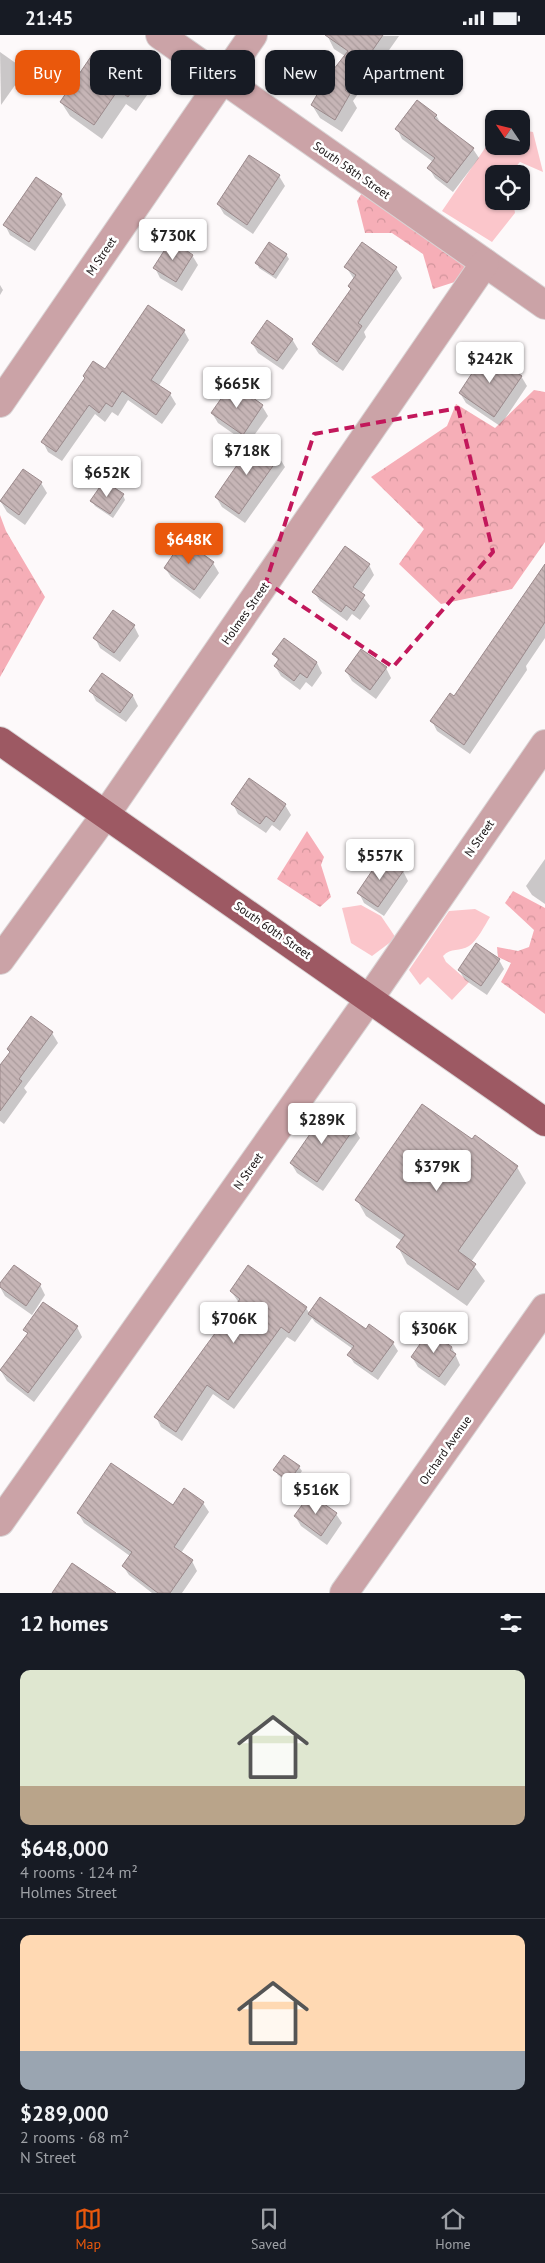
<!DOCTYPE html>
<meta charset="utf-8">
<style>
:root{--surface:#171b24;--page:#20242c;--text:#f1f3f6;--muted:#9ea1a6;--line:#363941;--accent:#ea580c}
body{margin:0;font-family:"PT Sans",sans-serif;background:var(--page);color:var(--text);height:100vh;display:flex;flex-direction:column;font-size:19px;white-space:nowrap}
*{box-sizing:border-box;margin:0}
p{font-size:16px;color:var(--muted)}
.icon{flex:none;width:28px;height:28px;fill:none;stroke:currentColor;stroke-width:2;stroke-linecap:round;stroke-linejoin:round}
.map{position:relative;height:1558px;overflow:hidden}
.sheet{display:flex;flex-direction:column;background:var(--surface);flex:1}
.sheet>*{flex:none}
.banner{position:absolute;left:15px;top:15px;width:515px;height:45px;display:flex;gap:10px}
.needle{width:32px;rotate:305deg}
.controls{position:absolute;left:485px;top:75px;display:grid;gap:10px}
.controls a{display:grid;place-items:center;width:45px;height:45px;border-radius:10px;background:var(--surface);box-shadow:0 1px 4px #0004;font-size:25px}
.price{position:absolute;translate:-50% -42px;padding:0 11px;border-radius:5px;background:#fff;color:#222;font-size:16px;line-height:32px;filter:drop-shadow(0 1px 2px #0008)}
.price::after{content:'';position:absolute;left:50%;top:30px;width:15px;height:11px;margin-left:-8px;background:inherit;clip-path:polygon(0 0,100% 0,50% 100%)}
.price.active{background:var(--accent);color:#fff}
ul{padding:0;list-style:none}
li{display:grid;align-content:center;gap:10px;height:265px;padding:0 20px}
li+li{border-top:1px solid var(--line)}
li span{display:grid;place-items:center;height:155px;border-radius:10px;color:#555}
li>.icon{margin-inline-start:auto}
span .icon{width:90px;height:90px;fill:#fffc;stroke-width:1}
li b{font-size:21px}
h2{display:flex;justify-content:space-between;align-items:center;height:60px;padding:0 20px;font-size:21px}
.tag{padding:0 18px;border-radius:10px;background:var(--surface);box-shadow:0 1px 4px #0004;font-size:18px;line-height:45px}
.tag.active{background:var(--accent);color:#fff}
.status{display:flex;justify-content:space-between;align-items:center;height:35px;padding:0 25px;background:var(--surface);direction:ltr}
.status svg{height:14px;fill:currentColor}
.tabs{display:flex;justify-content:space-around;align-items:center;height:70px;border-top:1px solid var(--line);background:var(--surface);font-size:14px;color:var(--muted)}
.tabs a{display:grid;justify-items:center;gap:2px}
.tabs .active{color:var(--accent)}
.map>svg:first-child{display:block}
</style>
<div class="status"><b>21:45</b><svg viewBox="0 0 49 12"><path d="M0 12V9h3v3zM5 12V6h3v6zM10 12V3h3v9zM15 12V0h3v12zM26 1h20v11H26zM47 4h2v5h-2z"/></svg></div>
<div class="map">
<svg width="545" height="1558" viewBox="0 0 545 1558">
<defs>
<pattern id="forest-crowns" width="20" height="18" patternUnits="userSpaceOnUse" patternTransform="scale(1.25)"><rect width="20" height="18" fill="#f6aeb7"/><path d="M2 6a3 3 0 1 1 6 0M12 15a3 3 0 1 1 6 0" fill="none" stroke="#d2959c"/></pattern>
<pattern id="building-back-hatch" width="6" height="6" patternUnits="userSpaceOnUse" patternTransform="scale(1.25)"><rect width="6" height="6" fill="#c6b5b6"/><path d="M-1 5l2 2M0 0l6 6M5-1l2 2" fill="none" stroke="#aa9b9c"/></pattern>
</defs>
<rect width="100%" height="100%" fill="#fdf9fa"/>
<!-- green -->
<g fill="#fbc6cb">
<path d="M521 95 533 97 543 137 520 127 509 139H494V166H513L515 178 492 207 442 176 494 100V111H521Z"/>
<path d="M361 870 381 881 396 903 372 921 351 908 342 873Z"/>
<path d="M475 874 490 882C485 890 477 906 469 911 460 917 451 912 443 921L446 927 469 947 452 965 428 942 420 950 409 935 449 876Z"/>
</g>
<!-- forest -->
<g fill="url(#forest-crowns)">
<path d="M368 148 470 219 467 243 433 254 423 219 392 198H365L357 166Z"/>
<path d="M534 355 545 357V507L512 554 441 569 399 529 424 494 371 442 447 391 456 369 495 393Z"/>
<path d="M0 480 6 496 45 562 0 642Z"/>
<path d="M307 796 324 822 321 830 331 862 320 872 277 844Z"/>
<path d="M513 856 545 873V979L501 947 511 928 498 922 497 912 518 916 529 912 534 895 505 868Z"/>
</g>
<!-- shadow -->
<g fill="#0003">
<path d="M327 0 399 1 353 66 357 73 342 97 320 83 312 70 345 21 334 14Z"/>
<path d="M0 17 17 29 23 39 1 70Z"/>
<path d="M117 35 144 38 152 53 136 76 126 69 102 104 70 81 61 67Z"/>
<path d="M436 80 441 89 473 114 479 123 453 157 435 143 429 133 433 127 402 104 397 94Z"/>
<path d="M279 141 285 151 253 199 224 179 218 169Z"/>
<path d="M61 160 66 170 35 216 10 200 5 190Z"/>
<path d="M286 219 289 224 276 244 259 233 257 228Z"/>
<path d="M192 220 198 230 182 256 160 243 155 233Z"/>
<path d="M346 232 396 233 402 243 364 297 366 302 343 336 319 319 313 310 352 255 349 251 354 244Z"/>
<path d="M0 250 3 255 0 260Z"/>
<path d="M184 296 189 305 158 352 170 359 176 369 162 389 128 365 118 381 112 377 105 387 95 379 62 426 48 417 43 407 105 336Z"/>
<path d="M292 304 298 314 283 335 258 318 252 308Z"/>
<path d="M521 341 527 351 500 391 466 368 460 358Z"/>
<path d="M232 350 262 371 268 381 248 409 218 388 212 378Z"/>
<path d="M279 422 285 432 245 488 222 472 216 462Z"/>
<path d="M23 436 41 448 47 458 25 490 7 477 1 467Z"/>
<path d="M123 460 125 465 113 483 95 471 92 466Z"/>
<path d="M213 528 219 538 200 564 171 542 165 533Z"/>
<path d="M369 530 374 540 361 559 370 571 360 585 352 579 347 586 320 566 314 557Z"/>
<path d="M545 532V603L526 631 527 635 470 719 437 696 432 686 454 662Z"/>
<path d="M134 591 139 601 120 627 100 613 95 603Z"/>
<path d="M284 605 317 628 322 638 312 652 306 647 300 655 281 641 275 631 279 627 274 619Z"/>
<path d="M386 633 391 643 376 664 352 646 346 636Z"/>
<path d="M103 639 133 661 138 671 126 687 96 666 91 656Z"/>
<path d="M249 745 285 770 291 780 280 796 272 790 266 798 238 779 233 769Z"/>
<path d="M545 824V869L532 860 526 851Z"/>
<path d="M403 836 408 846 384 881 364 868 359 858Z"/>
<path d="M499 925 504 934 487 960 465 945 459 935Z"/>
<path d="M52 998 58 1008 24 1053 27 1057 4 1089 0 1086V1033L11 1019 8 1015Z"/>
<path d="M354 1093 360 1103 323 1156 297 1138 291 1128Z"/>
<path d="M472 1106 517 1132 526 1148 471 1227 485 1246 467 1271 407 1229 398 1212 402 1206 366 1181 357 1165Z"/>
<path d="M40 1250 45 1260 32 1280 5 1261 0 1252Z"/>
<path d="M231 1256 306 1273 310 1279 366 1295 393 1308 398 1316 378 1345 354 1328 349 1320 353 1314 315 1287 312 1283 295 1307 287 1302 234 1374 213 1359 182 1406 161 1392 156 1382 239 1268Z"/>
<path d="M77 1292 82 1302 34 1367 7 1346 1 1336 28 1300 25 1295Z"/>
<path d="M452 1312 460 1330 445 1351 418 1332 412 1322Z"/>
<path d="M299 1432 302 1436 292 1450 278 1440 275 1435Z"/>
<path d="M203 1468 209 1477 181 1518 192 1526 197 1536 182 1558H152L129 1540 123 1531 130 1521 84 1488 78 1478Z"/>
<path d="M336 1479 342 1488 327 1510 301 1491 295 1481Z"/>
</g>
<!-- building -->
<g fill="url(#building-back-hatch)" stroke="#9b8a8c">
<path d="M325 0H383L345 55 350 59 335 85 311 70 326 44 348 16Z"/>
<path d="M94 17 117 33 124 23 145 38 128 62 118 55 94 90 60 67Z"/>
<path d="M417 65 437 80 434 83 474 113 447 148 427 133 435 123 395 94Z"/>
<path d="M249 120 280 140 247 190 217 169Z"/>
<path d="M36 142 62 159 29 207 3 190Z"/>
<path d="M171 205 193 220 176 247 153 233Z"/>
<path d="M269 207 287 219 273 240 255 228Z"/>
<path d="M362 207 397 232 358 288 362 291 337 327 312 309 351 254 348 251 356 240 344 232Z"/>
<path d="M148 270 185 295 151 345 171 358 156 380 122 356 112 372 106 368 99 378 89 370 56 417 41 407 85 343 83 341 93 326 105 334Z"/>
<path d="M267 285 293 304 277 326 251 308Z"/>
<path d="M486 317 522 341 494 382 459 358Z"/>
<path d="M232 348 263 370 243 400 211 378Z"/>
<path d="M255 404 280 421 239 479 215 462Z"/>
<path d="M23 434 42 447 19 480 0 466Z"/>
<path d="M104 446 124 459 110 479 90 466Z"/>
<path d="M183 505 214 527 194 555 164 533Z"/>
<path d="M345 511 370 529 353 552 365 560 354 576 346 570 341 577 312 557Z"/>
<path d="M545 529V587L464 710 430 686 450 658 454 661Z"/>
<path d="M113 575 135 590 114 618 93 603Z"/>
<path d="M284 603 317 627 307 643 300 638 294 646 274 631 279 624 272 619Z"/>
<path d="M361 614 387 632 370 655 345 636Z"/>
<path d="M102 638 133 660 120 678 89 656Z"/>
<path d="M249 743 286 769 274 787 266 781 260 789 231 769Z"/>
<path d="M382 821 404 835 378 872 357 858Z"/>
<path d="M476 908 500 924 481 951 458 935Z"/>
<path d="M31 981 53 997 19 1044 22 1046 0 1076V1030L10 1017 7 1014Z"/>
<path d="M422 1069 472 1104 475 1100 518 1131 458 1216 476 1229 458 1255 396 1212 405 1200 355 1165Z"/>
<path d="M328 1073 355 1092 317 1147 290 1128Z"/>
<path d="M14 1230 41 1249 26 1271 0 1252V1248Z"/>
<path d="M248 1230 307 1272 289 1298 281 1292 228 1365 207 1350 176 1397 154 1382 240 1264 230 1256Z"/>
<path d="M320 1262 366 1294 369 1289 394 1307 372 1337 347 1320 354 1311 308 1279Z"/>
<path d="M43 1267 78 1291 28 1358 0 1335 28 1298 23 1295Z"/>
<path d="M429 1296 452 1312 450 1315 456 1319 439 1342 411 1322Z"/>
<path d="M284 1420 300 1431 289 1446 273 1435Z"/>
<path d="M111 1428 173 1470 184 1453 204 1467 174 1512 193 1525 170 1558H158L122 1531 132 1517 77 1478Z"/>
<path d="M310 1459 337 1478 321 1501 294 1481Z"/>
<path d="M72 1528 116 1558H52Z"/>
</g>
<g fill="none" stroke-linecap="round" stroke-linejoin="round">
<!-- minor casing -->
<g stroke="#d9d4d5" stroke-width="30">
<g id="minor">
<path d="M160 0 545 270"/>
<path d="M0 368 253 0"/>
<path d="M0 925 106 779 485 228"/>
<path d="M0 1487 369 964 545 709"/>
<path d="M344 1558 545 1273"/>
</g>
</g>
<!-- major casing -->
<g stroke="#d9d4d5" stroke-width="30">
<path id="major" d="M0 706 545 1087"/>
</g>
<!-- minor -->
<use href="#minor" stroke="#cba3a7" stroke-width="28"/>
<!-- major -->
<use href="#major" stroke="#9d5963" stroke-width="28"/>
</g>
<!-- marked area -->
<path fill="none" stroke="#c2185b" stroke-width="4" stroke-dasharray="10 6" stroke-linejoin="round" d="M458 373 493 517 393 632 266 547 314 399Z"/>
<g text-anchor="middle" dominant-baseline="central" stroke-width="5" stroke-linejoin="round" paint-order="stroke">
<!-- street labels -->
<g font-size="12" fill="#191314" stroke="#fff">
<text transform="translate(352 135) rotate(35)">South 58th Street</text>
<text transform="translate(101 221) rotate(-56)">M Street</text>
<text transform="translate(245 578) rotate(-55)">Holmes Street</text>
<text transform="translate(479 803) rotate(-55)">N Street</text>
<text transform="translate(273 895) rotate(35)">South 60th Street</text>
<text transform="translate(248 1136) rotate(-55)">N Street</text>
<text transform="translate(445 1415) rotate(-55)">Orchard Avenue</text>
</g>
</g>
</svg>
<div class="controls">
<a><svg class="needle" viewBox="-14 -14 28 28"><path d="M0-13l5 13h-10z" fill="#e53935"/><path d="M0 13l5-13h-10z" fill="#9ea1a6"/></svg></a>
<a><svg class="icon" aria-label="locate" viewBox="0 0 24 24"><circle cx="12" cy="12" r="6"/><path d="M12 2v4M12 18v4M2 12h4M18 12h4"/></svg></a>
</div>
<b class="price" style="left:173px;top:226px">$730K</b>
<b class="price" style="left:490px;top:349px">$242K</b>
<b class="price" style="left:237px;top:374px">$665K</b>
<b class="price" style="left:247px;top:441px">$718K</b>
<b class="price" style="left:107px;top:463px">$652K</b>
<b class="price active" style="left:189px;top:530px">$648K</b>
<b class="price" style="left:380px;top:846px">$557K</b>
<b class="price" style="left:322px;top:1110px">$289K</b>
<b class="price" style="left:437px;top:1157px">$379K</b>
<b class="price" style="left:234px;top:1309px">$706K</b>
<b class="price" style="left:434px;top:1319px">$306K</b>
<b class="price" style="left:316px;top:1480px">$516K</b>
<div class="banner">
<a class="tag active">Buy</a>
<a class="tag">Rent</a>
<a class="tag">Filters</a>
<a class="tag">New</a>
<a class="tag">Apartment</a>
</div>
</div>
<section class="sheet">
<h2>12 homes<svg class="icon" aria-label="filters" viewBox="0 0 24 24"><path d="M4 7h16M4 17h16"/><circle cx="9" cy="7" r="2"/><circle cx="15" cy="17" r="2"/></svg></h2>
<ul>
<li><span style="background:linear-gradient(#dfe7d0 75%,#b9a48a 0)"><svg class="icon" aria-label="home" viewBox="0 0 24 24"><path d="M3 11l9-7 9 7M6 9v11h12V9"/></svg></span><div><b>$648,000</b><p>4 rooms · 124 m²</p><p>Holmes Street</p></div></li>
<li><span style="background:linear-gradient(#ffd9b3 75%,#9aa5b1 0)"><svg class="icon" aria-label="home" viewBox="0 0 24 24"><path d="M3 11l9-7 9 7M6 9v11h12V9"/></svg></span><div><b>$289,000</b><p>2 rooms · 68 m²</p><p>N Street</p></div></li>
</ul>
</section>
<nav class="tabs">
<a class="active"><svg class="icon" aria-label="map" viewBox="0 0 24 24"><path d="M3 6l6-2 6 2 6-2v14l-6 2-6-2-6 2zM9 4v14M15 6v14"/></svg>Map</a>
<a><svg class="icon" aria-label="saved" viewBox="0 0 24 24"><path d="M7 4h10v16l-5-4-5 4z"/></svg>Saved</a>
<a><svg class="icon" aria-label="home" viewBox="0 0 24 24"><path d="M3 11l9-7 9 7M6 9v11h12V9"/></svg>Home</a>
</nav>
